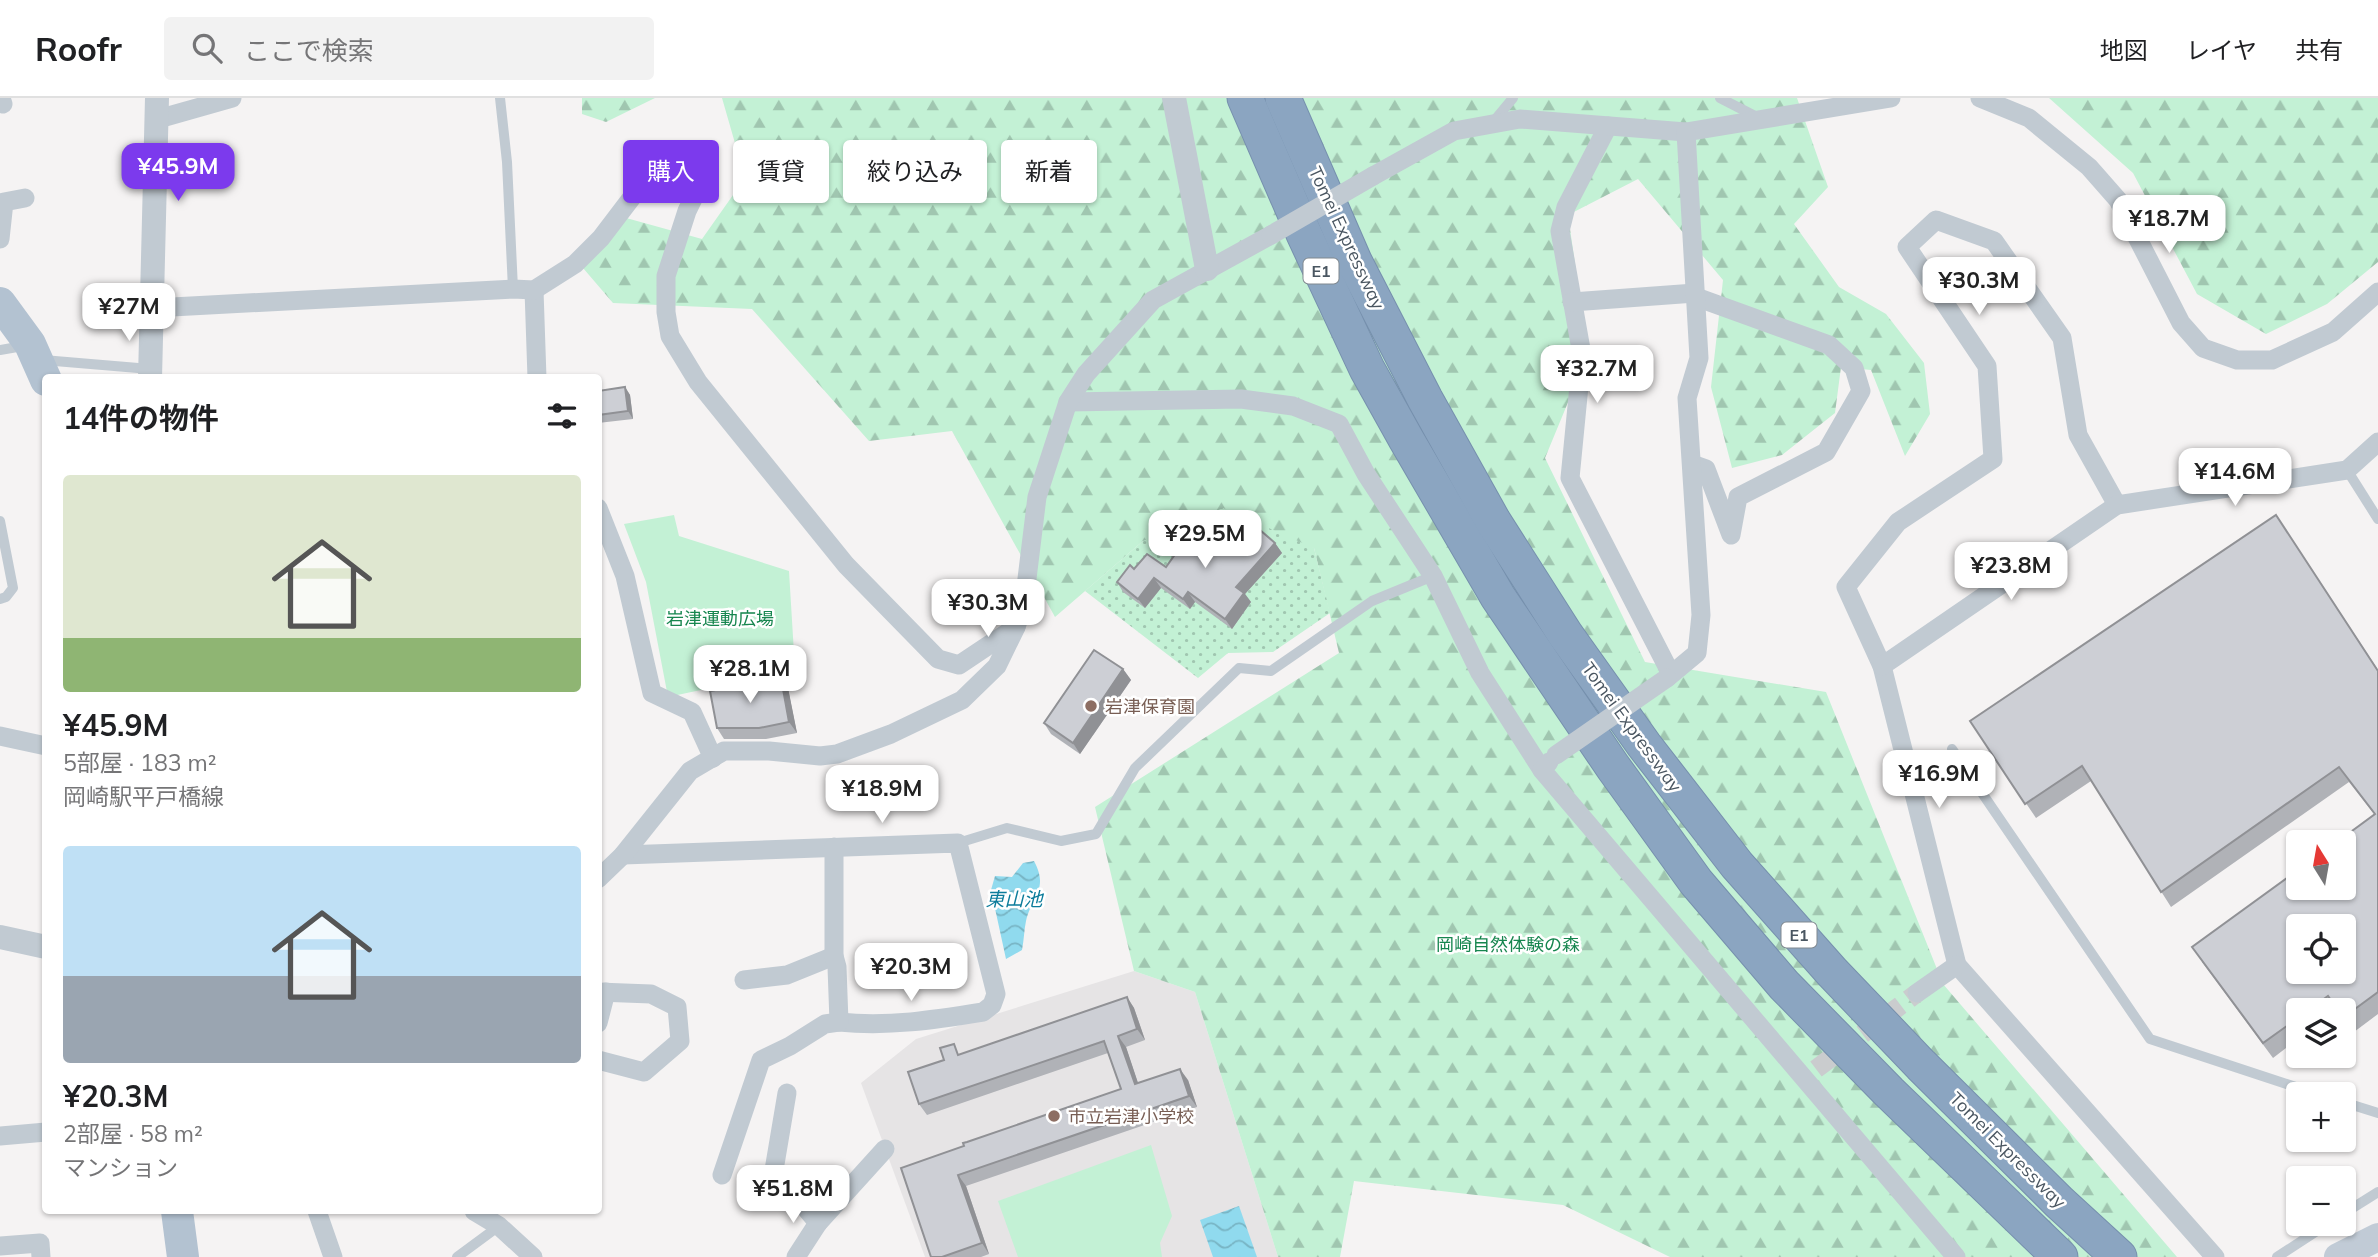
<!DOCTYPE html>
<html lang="ja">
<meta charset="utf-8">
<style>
:root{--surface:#fff;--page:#f2f2f2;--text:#202124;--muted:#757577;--line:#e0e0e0;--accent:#7c3aed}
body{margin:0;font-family:Mulish,"Noto Sans JP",sans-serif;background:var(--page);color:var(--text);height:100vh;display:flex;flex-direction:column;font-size:26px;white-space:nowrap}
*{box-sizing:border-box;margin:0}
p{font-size:23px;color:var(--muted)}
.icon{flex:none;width:38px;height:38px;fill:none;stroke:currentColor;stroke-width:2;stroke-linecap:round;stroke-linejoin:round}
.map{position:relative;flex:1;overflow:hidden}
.sheet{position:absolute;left:42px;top:276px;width:560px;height:840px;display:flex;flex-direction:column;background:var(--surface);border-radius:7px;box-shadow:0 2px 5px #0004}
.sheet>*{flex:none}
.top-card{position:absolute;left:623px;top:42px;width:665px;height:63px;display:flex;gap:14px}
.needle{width:46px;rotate:349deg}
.buttons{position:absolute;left:2286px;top:732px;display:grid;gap:14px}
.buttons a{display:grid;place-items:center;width:70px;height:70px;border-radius:7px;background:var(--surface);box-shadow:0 2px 5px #0004;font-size:35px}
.price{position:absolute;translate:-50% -60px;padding:0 16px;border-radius:14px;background:#fff;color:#222;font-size:23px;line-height:46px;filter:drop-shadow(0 2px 4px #0008)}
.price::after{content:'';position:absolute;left:50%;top:42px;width:21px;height:16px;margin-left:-10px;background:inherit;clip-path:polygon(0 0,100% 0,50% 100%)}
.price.on{background:var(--accent);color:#fff}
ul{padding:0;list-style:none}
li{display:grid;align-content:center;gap:14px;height:371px;padding:0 21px}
li span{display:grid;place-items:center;height:217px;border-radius:7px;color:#555}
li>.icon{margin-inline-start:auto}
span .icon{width:126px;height:126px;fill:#fffc;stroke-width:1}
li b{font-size:30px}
h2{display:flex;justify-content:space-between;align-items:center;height:84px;padding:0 21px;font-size:30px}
.tag{padding:0 24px;border-radius:7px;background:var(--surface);box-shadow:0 2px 5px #0004;font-size:24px;line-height:63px}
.tag.on{background:var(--accent);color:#fff}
header{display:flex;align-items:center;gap:42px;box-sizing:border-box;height:98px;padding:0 35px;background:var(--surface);border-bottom:2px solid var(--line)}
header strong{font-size:33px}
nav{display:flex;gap:38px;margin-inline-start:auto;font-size:24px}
.search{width:490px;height:63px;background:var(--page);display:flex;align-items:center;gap:18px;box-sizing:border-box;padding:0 24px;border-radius:7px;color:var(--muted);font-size:26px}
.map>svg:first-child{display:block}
</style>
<header>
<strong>Roofr</strong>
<div class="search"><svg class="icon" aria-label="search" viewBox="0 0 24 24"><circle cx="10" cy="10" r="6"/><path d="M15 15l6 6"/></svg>ここで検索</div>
<nav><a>地図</a><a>レイヤ</a><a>共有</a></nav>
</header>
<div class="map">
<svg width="2378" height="1159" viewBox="0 0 2378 1159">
<defs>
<pattern id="forest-firs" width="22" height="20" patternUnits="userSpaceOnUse" patternTransform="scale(1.75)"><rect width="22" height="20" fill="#c3f1d5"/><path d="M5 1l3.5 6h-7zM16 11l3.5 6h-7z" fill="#a0c6b0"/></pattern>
<pattern id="garden-dots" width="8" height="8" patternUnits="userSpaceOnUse" patternTransform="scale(1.75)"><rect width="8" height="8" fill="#c3f1d5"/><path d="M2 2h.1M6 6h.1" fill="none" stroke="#a0c6b0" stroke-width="1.8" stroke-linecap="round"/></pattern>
<pattern id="water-waves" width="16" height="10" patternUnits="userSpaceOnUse" patternTransform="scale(1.75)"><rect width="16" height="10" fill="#90daee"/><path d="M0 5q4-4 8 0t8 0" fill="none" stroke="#78b4c4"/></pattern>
</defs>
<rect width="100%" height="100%" fill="#f5f3f3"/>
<!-- education -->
<path fill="#e6e4e5" d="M1134 873 1195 894 1278 1159H925L861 985 916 941Z"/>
<!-- green -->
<g fill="#c3f1d5">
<path d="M674 417 679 438 789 473 795 572 668 599 646 484 624 426Z"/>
<path d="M1151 1047 1172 1118 1160 1145 1162 1159H1018L998 1103Z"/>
</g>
<!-- forest -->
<g fill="url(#forest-firs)">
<path d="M582 0H655L606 24 582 16Z"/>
<path d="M722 0H1797L1828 89 1794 126 1839 189 1886 216 1924 265 1930 316 1905 358 1871 272 1841 269 1835 315 1782 357 1732 370 1711 289 1723 182 1638 81 1568 117 1588 256 1545 360 1645 564 1826 594 1943 886 2177 1159H1670L1563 1107 1354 1083 1340 1159H1278L1195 894 1134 873 1095 709 1339 555 1314 450 1143 443 1055 519 952 333 869 343 752 211 613 205 577 163 619 118 702 141 745 80Z"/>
<path d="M2049 0H2378V164L2327 206 2266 236 2197 196 2133 75Z"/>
</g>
<!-- garden -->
<path fill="url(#garden-dots)" d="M1223 410 1314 450 1330 515 1273 554 1228 555 1198 580 1085 493 1143 443Z"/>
<!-- water -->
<g fill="url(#water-waves)">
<path d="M1034 763C1049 791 1032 798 1026 823 1024 832 1024 842 1022 852L1006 861 991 792 995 778 1012 779 1023 765Z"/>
<path d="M1239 1108 1257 1159H1213L1200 1122Z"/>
</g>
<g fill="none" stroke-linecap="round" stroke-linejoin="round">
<!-- minor-tunnel -->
<path stroke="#caccce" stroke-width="19" stroke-dasharray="19 10" stroke-linecap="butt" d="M1816 971 1917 895"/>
<!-- motorway casing -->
<g stroke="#7690ad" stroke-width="37">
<g id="motorway">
<path d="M1245 0 1304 136 1367 271 1406 341 1498 499 1613 669 1696 784 1784 887 1889 994 2060 1159"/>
<path d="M1283 0 1354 163 1425 301 1493 423 1565 536 1644 647 1737 767 1832 874 1921 967 2059 1104 2119 1159"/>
</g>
</g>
<!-- service -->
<g stroke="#c1cad2" stroke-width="10">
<path d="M500 0 507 64 513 191"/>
<path d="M1720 0 1757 19"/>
<path d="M1494 23 1513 0"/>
<path d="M0 252 23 248"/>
<path d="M43 262 150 271"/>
<path d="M2347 372 2378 421"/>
<path d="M0 423 13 490 6 499 0 501"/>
<path d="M1952 651 2150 941 2317 996"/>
<path d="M958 745 1007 730 1061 743 1096 736 1135 670 1239 570 1271 573 1372 503 1433 478"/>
<path d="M2343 1004 2378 1015"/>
<path d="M2343 1116 2378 1094"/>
<path d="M457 1159 499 1128"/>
<path d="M2277 1159 2329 1125"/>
</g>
<!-- minor -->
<g stroke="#c1cad2" stroke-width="19">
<path d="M1 0 3 6"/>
<path d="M1980 0 2029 20 2089 69 2118 102 2181 225 2203 250 2237 262H2272L2333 234 2378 194"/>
<path d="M158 21 232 0"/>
<path d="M1608 28 1566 109 1560 133 1582 257 1570 380 1671 576"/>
<path d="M1373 78 1454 33 1520 21 1686 34 1891 0"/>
<path d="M0 141 4 104 25 100"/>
<path d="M534 192 537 280"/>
<path d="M1572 204 1695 195"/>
<path d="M153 210 513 191 534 192 575 166 601 140 639 90 678 65 701 57 706 74 687 113 666 178V214L670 238 698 284 846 467 938 561 959 567 1016 529"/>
<path d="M1068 304 1241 301 1293 308 1339 326 1366 376 1433 478 1480 575 1542 672"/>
<path d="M1692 366 1706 371 1731 437 1738 399 1826 354 1861 293 1854 270 1829 247 1696 199"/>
<path d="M2117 407 2078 337 2062 240 1994 143 1936 122 1907 149 1987 268 1993 361 1898 424 1846 489 1882 568 1957 867 2215 1159"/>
<path d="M598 410 625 478 652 595 692 614 713 660"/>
<path d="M1882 568 2117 407 2347 372 2378 344"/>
<path d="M1667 580 1697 555 1701 517 1687 300 1699 260 1686 34"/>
<path d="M0 638 46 648"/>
<path d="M1549 664 1542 672 1956 1159"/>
<path d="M623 757 958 745 996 896 992 907 983 914C934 922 888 929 839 924"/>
<path d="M598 781 623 757 690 673 724 653H769L820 658 837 656 891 636 962 602 997 568 1016 529 1024 505 1037 399 1068 304 1086 276 1153 202 1271 137"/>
<path d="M744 882 787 877 834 858"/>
<path d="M598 894 651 896 677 909 680 943 644 974 598 962"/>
<path d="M1917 895 1957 867"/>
<path d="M598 925 606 894"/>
<path d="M787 995 774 1072 818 1125 885 1051"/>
<path d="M0 1038 46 1034"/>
<path d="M722 1077 761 962 790 948 825 926 839 924 837 869 834 858V749"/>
<path d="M317 1113 333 1159"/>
<path d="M474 1113 499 1128 533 1159"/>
<path d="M0 1148 40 1145 41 1159"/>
<path d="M796 1159 818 1125"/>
</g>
<!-- tertiary -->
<g stroke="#c1cad2" stroke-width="24">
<path d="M1174 0 1207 171"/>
<path d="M150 280 157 0"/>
<path d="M0 839 46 849"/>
</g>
<!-- secondary -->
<path stroke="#c1cbd6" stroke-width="28" d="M2338 1159 2378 1139"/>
<!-- primary -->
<g stroke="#b3c2d1" stroke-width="32">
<path d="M0 205 30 246 46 282"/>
<path d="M177 1113 183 1159"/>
</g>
<!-- motorway -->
<use href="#motorway" stroke="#8ba5c1" stroke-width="35"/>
<!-- minor-bridge -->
<g stroke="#c1cad2" stroke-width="19">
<path d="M1271 137 1373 78"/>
<path d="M1556 657 1667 580"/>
</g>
</g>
<!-- wall -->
<g fill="#b0b2b7">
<path d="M625 289 630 297 633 321 598 325V293Z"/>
<path d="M2276 417 2378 572V916L2354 934 2343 919V912H2298V941L2273 960 2202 864 2374 716 2349 684 2171 809 2091 683 2036 720 1970 623Z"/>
<path d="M1275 445 1282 455 1245 496 1251 504 1232 531 1195 504 1190 511 1161 490 1145 510 1123 494 1117 484 1134 471 1166 469 1194 457Z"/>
<path d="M1123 571 1131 582 1080 656 1051 636 1044 625Z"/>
<path d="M781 580 788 590 797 635 766 641H724L717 630Z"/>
<path d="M1127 899 1134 910 1145 942 1126 949 1138 985 1188 982 1197 1009 966 1088 989 1156 981 1159H931L964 1048 1121 991 1108 955 927 1017 919 1006Z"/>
</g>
<!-- shaded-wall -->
<g fill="#909195">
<path d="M625 289 630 297 633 321 628 313Z"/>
<path d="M1275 445 1282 455 1245 496 1251 504 1232 531 1225 521 1236 489Z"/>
<path d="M1154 480 1161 490 1145 510 1138 501Z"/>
<path d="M1188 494 1195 504 1190 511 1183 501Z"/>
<path d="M1123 571 1131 582 1080 656 1073 645Z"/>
<path d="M781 580 788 590 797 635 789 624Z"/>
<path d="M1127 899 1134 910 1145 942 1137 931Z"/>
<path d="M1118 938 1126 949 1142 997 1135 986Z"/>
<path d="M1180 971 1188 982 1197 1009 1189 998Z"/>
<path d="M958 1077 966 1088 989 1156 982 1145Z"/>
</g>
<!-- building -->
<g fill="#cdcfd5" stroke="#909195" stroke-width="2" fill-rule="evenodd">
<path d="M625 289 628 313 598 317V293Z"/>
<path d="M2276 417 2378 573V894L2344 919 2343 912H2338L2328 898 2309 912H2298V920L2263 945 2192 849 2298 772V789H2343V744H2337L2375 716 2339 669 2161 794 2082 668 2025 706 1970 623ZM2298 828H2343V873H2298Z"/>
<path d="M1246 420 1275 445 1236 489 1244 495 1225 521 1188 494 1183 501 1154 480 1138 501 1117 484 1130 467 1134 471 1147 456 1166 469 1181 448 1194 457 1203 445 1216 454Z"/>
<path d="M1094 552 1123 571 1073 645 1044 625Z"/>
<path d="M781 580 789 624 759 630H717L710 593Z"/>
<path d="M1127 899 1137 931 1118 938 1135 986 1180 971 1189 998 958 1077 982 1145 942 1159H931L901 1070 964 1048 963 1045 967 1044 1121 991 1104 943 919 1006 908 974 944 962 940 950 954 946 958 957Z"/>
</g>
<!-- markers -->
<g fill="#8d6e63" stroke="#fff" stroke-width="2.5">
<circle cx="1091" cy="608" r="7"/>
<circle cx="1054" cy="1018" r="7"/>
</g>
<g text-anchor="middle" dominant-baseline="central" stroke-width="5" stroke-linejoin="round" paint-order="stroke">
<!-- shield labels -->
<g fill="#fff" stroke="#808990" stroke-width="2">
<rect x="1303.5" y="160.5" width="35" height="25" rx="5"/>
<rect x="1781.5" y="824.5" width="35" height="25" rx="5"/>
</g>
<g font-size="16" font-weight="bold" fill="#4a5661">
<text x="1321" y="173">E1</text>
<text x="1799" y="837">E1</text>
</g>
<!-- street labels -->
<g font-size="18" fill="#4a5661" stroke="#fff">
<text transform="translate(1347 140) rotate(65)">Tomei Expressway</text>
<text transform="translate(1632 629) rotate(54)">Tomei Expressway</text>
<text transform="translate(2008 1052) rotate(45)">Tomei Expressway</text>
</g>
<!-- park labels -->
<g font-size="18" fill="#17864f" stroke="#fff">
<text x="720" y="520">岩津運動広場</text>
<text x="1508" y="846">岡崎自然体験の森</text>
</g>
<!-- education labels -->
<g font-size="18" fill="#785e54" stroke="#fff" text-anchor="start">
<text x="1105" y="608">岩津保育園</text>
<text x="1068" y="1018">市立岩津小学校</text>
</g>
<!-- water labels -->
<g font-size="19" font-style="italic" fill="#0c7c9b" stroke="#fff">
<text x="1014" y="801">東山池</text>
</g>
</g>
</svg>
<div class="buttons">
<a><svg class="needle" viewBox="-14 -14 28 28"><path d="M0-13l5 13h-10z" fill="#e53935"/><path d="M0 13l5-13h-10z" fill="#757577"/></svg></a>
<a><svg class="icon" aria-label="locate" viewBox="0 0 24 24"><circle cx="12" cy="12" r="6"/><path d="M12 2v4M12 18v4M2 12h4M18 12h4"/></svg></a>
<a><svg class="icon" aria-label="layers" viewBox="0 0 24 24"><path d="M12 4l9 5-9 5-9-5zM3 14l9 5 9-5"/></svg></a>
<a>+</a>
<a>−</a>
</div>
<b class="price on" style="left:178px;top:105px">¥45.9M</b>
<b class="price" style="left:2169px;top:157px">¥18.7M</b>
<b class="price" style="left:1979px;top:219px">¥30.3M</b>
<b class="price" style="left:129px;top:245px">¥27M</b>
<b class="price" style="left:1597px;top:307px">¥32.7M</b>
<b class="price" style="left:2235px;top:410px">¥14.6M</b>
<b class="price" style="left:1205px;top:472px">¥29.5M</b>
<b class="price" style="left:2011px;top:504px">¥23.8M</b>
<b class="price" style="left:988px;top:541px">¥30.3M</b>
<b class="price" style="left:750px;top:607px">¥28.1M</b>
<b class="price" style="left:1939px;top:712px">¥16.9M</b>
<b class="price" style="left:882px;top:727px">¥18.9M</b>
<b class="price" style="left:911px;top:905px">¥20.3M</b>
<b class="price" style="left:793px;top:1127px">¥51.8M</b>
<div class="top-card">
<a class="tag on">購入</a>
<a class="tag">賃貸</a>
<a class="tag">絞り込み</a>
<a class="tag">新着</a>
</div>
<section class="sheet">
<h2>14件の物件<svg class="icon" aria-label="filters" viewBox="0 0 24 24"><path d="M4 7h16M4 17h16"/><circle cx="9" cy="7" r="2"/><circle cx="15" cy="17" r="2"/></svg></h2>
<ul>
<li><span style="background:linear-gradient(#dfe7d0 75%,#8fb573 0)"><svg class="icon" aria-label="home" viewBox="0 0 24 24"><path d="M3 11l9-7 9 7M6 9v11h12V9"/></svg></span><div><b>¥45.9M</b><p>5部屋 · 183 m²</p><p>岡崎駅平戸橋線</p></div></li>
<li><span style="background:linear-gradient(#bfe0f5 60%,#9aa5b1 0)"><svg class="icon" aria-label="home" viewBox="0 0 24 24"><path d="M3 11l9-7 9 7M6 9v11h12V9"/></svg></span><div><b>¥20.3M</b><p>2部屋 · 58 m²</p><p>マンション</p></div></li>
</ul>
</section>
</div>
